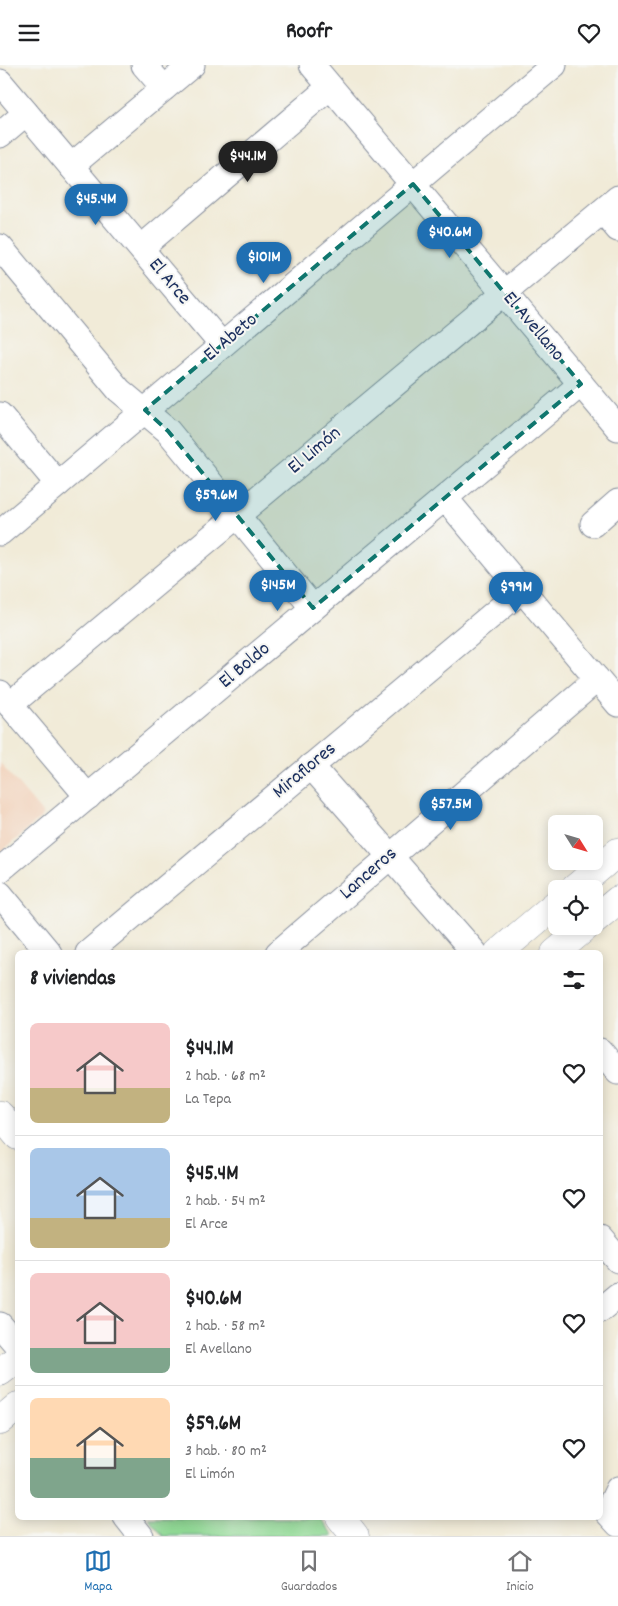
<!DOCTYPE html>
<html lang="es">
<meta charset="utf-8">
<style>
:root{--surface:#fff;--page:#f6f6f6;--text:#202124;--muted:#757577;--line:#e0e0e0;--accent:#1f6fb2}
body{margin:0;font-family:Dekko,sans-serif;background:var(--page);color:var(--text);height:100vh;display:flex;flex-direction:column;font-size:19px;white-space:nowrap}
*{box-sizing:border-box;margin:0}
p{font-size:16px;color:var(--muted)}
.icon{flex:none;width:28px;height:28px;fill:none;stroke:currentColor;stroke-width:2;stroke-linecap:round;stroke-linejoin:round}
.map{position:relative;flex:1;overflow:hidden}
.side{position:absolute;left:15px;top:885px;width:588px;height:570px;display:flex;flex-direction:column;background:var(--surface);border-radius:8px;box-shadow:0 2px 12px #0003}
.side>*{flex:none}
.needle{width:32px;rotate:127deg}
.tools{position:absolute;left:548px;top:750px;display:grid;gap:10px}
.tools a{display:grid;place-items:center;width:55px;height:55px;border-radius:8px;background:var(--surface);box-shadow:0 2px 12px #0003;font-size:25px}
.price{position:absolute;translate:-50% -42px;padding:0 11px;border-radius:18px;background:var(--accent);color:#fff;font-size:16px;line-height:32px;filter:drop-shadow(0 1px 2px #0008)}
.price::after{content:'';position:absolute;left:50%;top:30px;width:15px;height:11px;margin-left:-8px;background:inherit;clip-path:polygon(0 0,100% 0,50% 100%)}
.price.selected{background:#222;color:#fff}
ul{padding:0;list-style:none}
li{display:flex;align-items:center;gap:15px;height:125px;padding:0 15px}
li+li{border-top:1px solid var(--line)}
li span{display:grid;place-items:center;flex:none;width:140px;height:100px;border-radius:8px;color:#555}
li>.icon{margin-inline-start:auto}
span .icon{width:60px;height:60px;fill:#fffc;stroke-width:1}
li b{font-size:21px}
h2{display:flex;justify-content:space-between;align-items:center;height:60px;padding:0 15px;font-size:21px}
header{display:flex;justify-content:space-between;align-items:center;height:65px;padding:0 15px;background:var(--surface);font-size:22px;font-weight:800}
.tabs{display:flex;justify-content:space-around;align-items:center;height:70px;border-top:1px solid var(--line);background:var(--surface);font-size:14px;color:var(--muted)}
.tabs a{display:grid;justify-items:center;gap:2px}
.tabs .selected{color:var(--accent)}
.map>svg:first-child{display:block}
</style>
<header><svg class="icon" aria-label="menu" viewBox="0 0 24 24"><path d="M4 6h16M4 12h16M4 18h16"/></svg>Roofr<svg class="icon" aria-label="heart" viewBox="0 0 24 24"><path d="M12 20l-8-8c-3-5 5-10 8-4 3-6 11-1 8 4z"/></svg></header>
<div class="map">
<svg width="618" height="1471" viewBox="0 0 618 1471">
<rect width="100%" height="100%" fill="#f6f6f2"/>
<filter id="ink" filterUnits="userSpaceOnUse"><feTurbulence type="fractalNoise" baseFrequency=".02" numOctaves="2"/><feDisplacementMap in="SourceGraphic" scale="10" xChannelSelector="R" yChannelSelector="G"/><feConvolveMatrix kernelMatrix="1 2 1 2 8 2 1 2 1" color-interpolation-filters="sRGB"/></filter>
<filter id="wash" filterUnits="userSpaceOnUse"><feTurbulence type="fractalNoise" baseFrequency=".0096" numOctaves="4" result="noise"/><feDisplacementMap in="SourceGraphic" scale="20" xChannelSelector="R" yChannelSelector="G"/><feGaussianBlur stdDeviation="1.12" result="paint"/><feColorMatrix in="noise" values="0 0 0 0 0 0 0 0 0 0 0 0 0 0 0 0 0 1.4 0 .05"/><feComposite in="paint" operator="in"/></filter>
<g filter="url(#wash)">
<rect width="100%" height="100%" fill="#f1ebd8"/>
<!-- built -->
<path fill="#f2d4be" d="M0 698 44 750 0 788Z"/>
<!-- green -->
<path fill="#90d994" stroke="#568479" d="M148 1453H319L334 1471H163Z"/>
</g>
<g filter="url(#ink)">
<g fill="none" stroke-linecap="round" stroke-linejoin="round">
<!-- minor casing -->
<g stroke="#868d9b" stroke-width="27">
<g id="minor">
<path d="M144 0 164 23"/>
<path d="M312 0 618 363"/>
<path d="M0 17 222 280"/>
<path d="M0 70 26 48"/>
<path d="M71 101 192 0"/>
<path d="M603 146 618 164"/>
<path d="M0 182 119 325 168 366 313 543"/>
<path d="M141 183 330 22"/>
<path d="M0 350 58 419"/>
<path d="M445 433 618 639"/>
<path d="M593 459 618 437"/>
<path d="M0 468 554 0"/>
<path d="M0 628 88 732"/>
<path d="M10 640 618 133"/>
<path d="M311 701 475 888"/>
<path d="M0 805 581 319"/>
<path d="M0 829 49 888"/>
<path d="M88 888 522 525"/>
<path d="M278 888 597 614"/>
<path d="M600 986 618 1007"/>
<path d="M600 1174 618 1195"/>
<path d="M600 1245 618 1230"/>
<path d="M0 1260 18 1281"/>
<path d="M618 1424 607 1447 618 1459"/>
<path d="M126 1452 141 1471"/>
</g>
</g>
<!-- tertiary casing -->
<g stroke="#868d9b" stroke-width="29">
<g id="tertiary">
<path d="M574 824 618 787"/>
<path d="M594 855 618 835"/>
<path d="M498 888 556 839"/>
<path d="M555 888 587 861"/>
<path d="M0 1050 18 1071"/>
<path d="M0 1307 18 1293"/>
<path d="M0 1356 18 1341"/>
<path d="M340 1452 355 1471"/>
</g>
</g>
<!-- minor -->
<use href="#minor" stroke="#fff" stroke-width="25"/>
<!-- tertiary -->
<use href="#tertiary" stroke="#fff" stroke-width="28"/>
</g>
</g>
<!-- marked area -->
<path fill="#0f766e" fill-opacity="0.2" stroke="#0f766e" stroke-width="4" stroke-dasharray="10 6" stroke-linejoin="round" d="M413 119 581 319 313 543 168 366 145 345Z"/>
<g text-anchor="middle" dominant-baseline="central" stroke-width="4" stroke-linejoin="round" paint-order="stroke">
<!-- street labels -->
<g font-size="20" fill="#1b2f5e" stroke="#f6f6f2">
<text transform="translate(169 217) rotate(50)">El Arce</text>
<text transform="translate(533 262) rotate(50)">El Avellano</text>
<text transform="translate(231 273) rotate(-40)">El Abeto</text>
<text transform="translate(315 386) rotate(-40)">El Limón</text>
<text transform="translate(245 601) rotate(-40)">El Boldo</text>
<text transform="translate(305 706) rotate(-40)">Miraflores</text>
<text transform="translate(369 809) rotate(-41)">Lanceros</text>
</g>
</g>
</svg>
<div class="tools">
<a><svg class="needle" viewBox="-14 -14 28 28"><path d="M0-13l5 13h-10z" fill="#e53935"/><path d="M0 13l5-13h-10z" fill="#757577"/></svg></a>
<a><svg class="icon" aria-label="locate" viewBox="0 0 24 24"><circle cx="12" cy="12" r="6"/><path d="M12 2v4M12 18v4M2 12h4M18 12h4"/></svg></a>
</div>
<b class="price selected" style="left:248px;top:118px">$44.1M</b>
<b class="price" style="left:96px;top:161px">$45.4M</b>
<b class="price" style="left:450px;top:194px">$40.6M</b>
<b class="price" style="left:264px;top:219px">$101M</b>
<b class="price" style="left:216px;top:457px">$59.6M</b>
<b class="price" style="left:278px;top:547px">$145M</b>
<b class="price" style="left:516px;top:549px">$99M</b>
<b class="price" style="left:451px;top:766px">$57.5M</b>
<section class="side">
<h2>8 viviendas<svg class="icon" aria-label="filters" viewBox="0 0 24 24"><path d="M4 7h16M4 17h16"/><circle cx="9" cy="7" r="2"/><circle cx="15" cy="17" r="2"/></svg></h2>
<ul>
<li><span style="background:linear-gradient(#f6c9c9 65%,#c2b280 0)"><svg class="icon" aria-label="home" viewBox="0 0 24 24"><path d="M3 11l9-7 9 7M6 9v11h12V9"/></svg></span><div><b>$44.1M</b><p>2 hab. · 68 m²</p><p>La Tepa</p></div><svg class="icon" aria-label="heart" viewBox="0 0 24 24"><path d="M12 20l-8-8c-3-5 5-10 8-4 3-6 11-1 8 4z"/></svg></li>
<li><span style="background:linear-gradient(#a9c7e8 70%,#c2b280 0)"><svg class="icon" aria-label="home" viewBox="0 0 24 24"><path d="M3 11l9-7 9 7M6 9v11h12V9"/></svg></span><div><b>$45.4M</b><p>2 hab. · 54 m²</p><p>El Arce</p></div><svg class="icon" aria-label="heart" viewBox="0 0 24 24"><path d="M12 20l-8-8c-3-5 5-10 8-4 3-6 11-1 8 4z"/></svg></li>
<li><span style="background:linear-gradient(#f6c9c9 75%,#7fa58c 0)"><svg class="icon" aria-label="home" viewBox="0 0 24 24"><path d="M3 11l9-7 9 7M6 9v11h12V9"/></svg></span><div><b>$40.6M</b><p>2 hab. · 58 m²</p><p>El Avellano</p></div><svg class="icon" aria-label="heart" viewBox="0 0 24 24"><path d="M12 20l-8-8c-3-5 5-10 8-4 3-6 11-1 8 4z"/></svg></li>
<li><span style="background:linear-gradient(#ffd9b3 60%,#7fa58c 0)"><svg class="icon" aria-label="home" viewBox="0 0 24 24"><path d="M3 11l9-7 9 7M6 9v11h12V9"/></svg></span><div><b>$59.6M</b><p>3 hab. · 80 m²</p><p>El Limón</p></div><svg class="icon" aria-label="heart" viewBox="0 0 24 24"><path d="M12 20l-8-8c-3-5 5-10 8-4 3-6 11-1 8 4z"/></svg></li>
</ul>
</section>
</div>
<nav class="tabs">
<a class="selected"><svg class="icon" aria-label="map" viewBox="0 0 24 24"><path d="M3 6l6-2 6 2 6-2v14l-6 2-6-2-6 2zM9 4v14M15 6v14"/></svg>Mapa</a>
<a><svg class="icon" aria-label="saved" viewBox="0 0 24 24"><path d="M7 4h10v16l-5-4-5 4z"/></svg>Guardados</a>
<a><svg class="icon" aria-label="home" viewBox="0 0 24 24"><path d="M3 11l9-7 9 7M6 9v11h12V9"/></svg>Inicio</a>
</nav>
